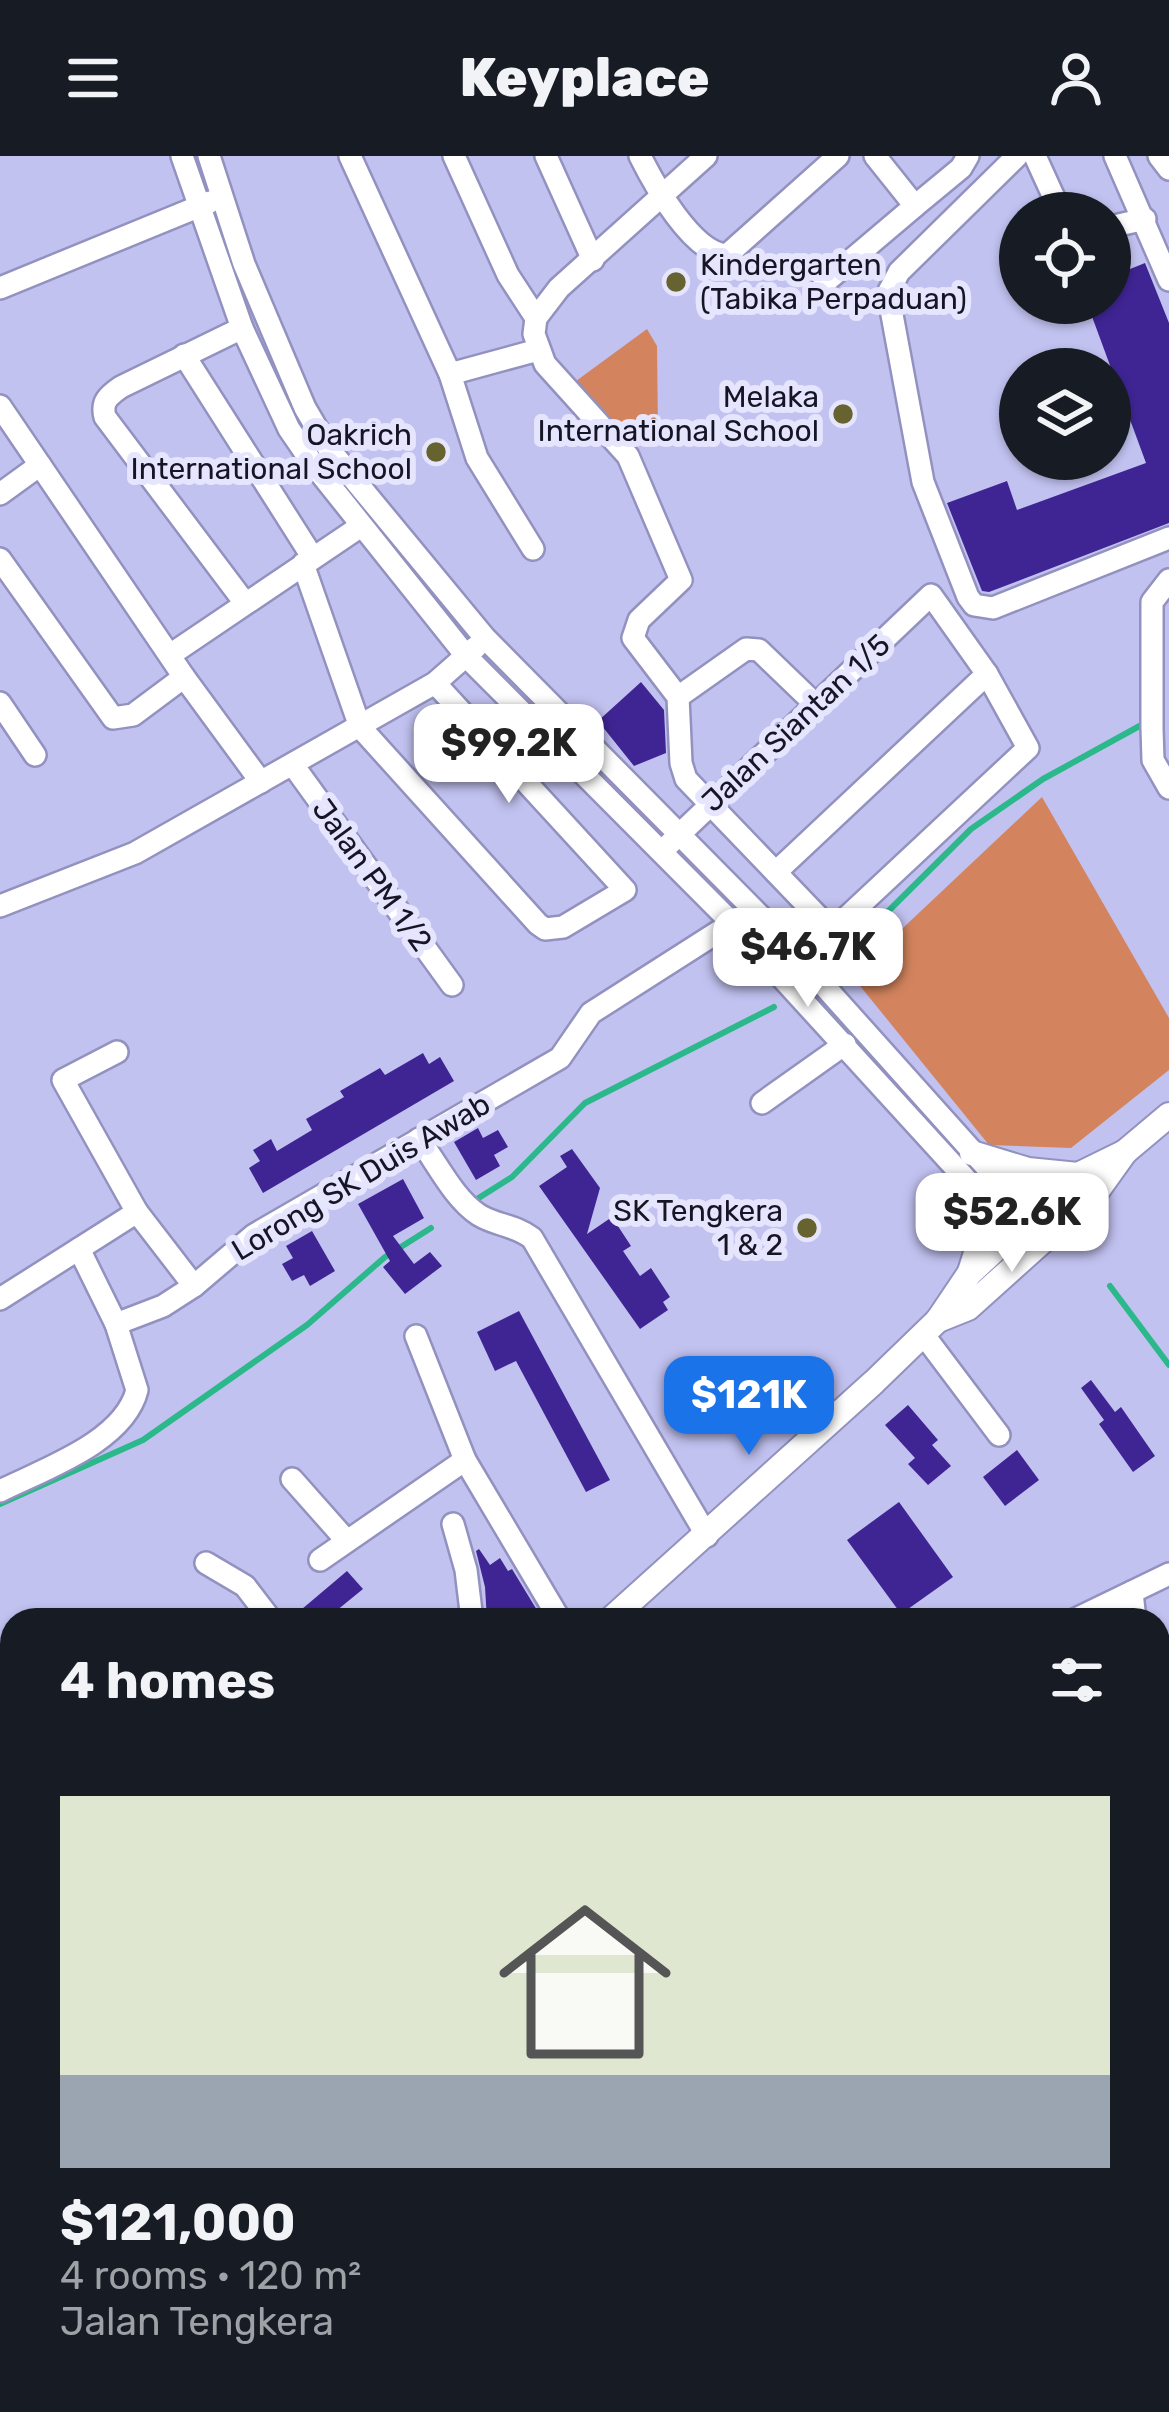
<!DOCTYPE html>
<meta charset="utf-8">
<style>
:root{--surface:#171b24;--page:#242831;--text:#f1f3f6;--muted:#9ea1a6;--line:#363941;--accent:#1a73e8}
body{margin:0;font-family:Rubik,sans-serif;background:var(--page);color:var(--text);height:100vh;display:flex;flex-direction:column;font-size:45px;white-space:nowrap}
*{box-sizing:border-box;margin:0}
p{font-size:39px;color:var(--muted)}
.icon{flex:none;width:66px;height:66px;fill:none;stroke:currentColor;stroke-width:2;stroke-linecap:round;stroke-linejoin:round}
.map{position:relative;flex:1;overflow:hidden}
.details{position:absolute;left:0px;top:1452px;width:1170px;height:804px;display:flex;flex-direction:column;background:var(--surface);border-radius:36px 36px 0 0;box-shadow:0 3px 9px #0004}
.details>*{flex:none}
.controls{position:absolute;left:999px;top:36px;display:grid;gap:24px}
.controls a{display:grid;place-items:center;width:132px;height:132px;border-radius:50%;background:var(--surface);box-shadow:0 3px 9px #0004;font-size:60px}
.price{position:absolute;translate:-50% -102px;padding:0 27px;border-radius:24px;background:#fff;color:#222;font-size:39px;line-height:78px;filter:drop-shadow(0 3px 6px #0008)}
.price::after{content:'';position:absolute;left:50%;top:72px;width:36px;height:27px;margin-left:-18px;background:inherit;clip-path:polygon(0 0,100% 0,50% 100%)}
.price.selected{background:var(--accent);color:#fff}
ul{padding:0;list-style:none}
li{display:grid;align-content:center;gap:24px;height:636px;padding:0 60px}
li+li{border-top:3px solid var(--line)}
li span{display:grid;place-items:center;height:372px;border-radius:0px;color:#555}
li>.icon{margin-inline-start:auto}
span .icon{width:216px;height:216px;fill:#fffc;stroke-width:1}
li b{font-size:51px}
h2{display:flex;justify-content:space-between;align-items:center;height:144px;padding:0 60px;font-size:51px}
header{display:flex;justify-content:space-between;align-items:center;height:156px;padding:0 60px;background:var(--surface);font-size:54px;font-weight:800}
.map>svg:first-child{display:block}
</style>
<header><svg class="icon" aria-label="menu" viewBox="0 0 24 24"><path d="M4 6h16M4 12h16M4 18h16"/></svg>Keyplace<svg class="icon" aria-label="person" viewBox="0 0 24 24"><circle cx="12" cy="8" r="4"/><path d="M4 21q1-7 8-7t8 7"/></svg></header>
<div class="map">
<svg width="1169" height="2256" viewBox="0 0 1169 2256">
<rect width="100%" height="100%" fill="#c2c2f1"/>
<!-- green -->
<g fill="#d3845e">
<path d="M647 173 657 190 658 277 623 283 576 225Z"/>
<path d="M1042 641 1169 862V914L1071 992 989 989 852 820Z"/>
</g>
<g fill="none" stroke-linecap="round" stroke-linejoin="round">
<!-- stream -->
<g stroke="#2bb88a" stroke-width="6">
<path d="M835 808 971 673 1043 623 1145 567"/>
<path d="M477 1043 512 1021 585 947 774 851"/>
<path d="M1110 1130 1169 1209"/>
<path d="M0 1348 143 1284 307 1169 385 1101 431 1072"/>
</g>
</g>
<!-- building -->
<g fill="#3f2594">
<path d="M1145 107 1169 167V367L989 436 982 435 947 347 1007 325 1017 354 1146 307 1087 147H1110V121Z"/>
<path d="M641 526 664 554 666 597 634 610 598 565Z"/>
<path d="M423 897 429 908 440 901 454 925 263 1037 249 1012 260 1005 253 994 271 983 277 995 312 974 306 963 344 941 340 935 380 912 385 919Z"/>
<path d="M478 972 483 982 498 974 508 991 494 999 500 1010 476 1024 454 986Z"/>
<path d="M572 993 600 1032 587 1078 612 1061 631 1090 623 1095 640 1120 651 1112 670 1141 663 1146 668 1154 640 1173 539 1030 567 1011 560 1000Z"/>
<path d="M403 1023 424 1062 393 1080 414 1108 430 1096 442 1110 405 1138 383 1111 390 1105 358 1048Z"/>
<path d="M312 1075 335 1115 310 1130 304 1119 292 1125 282 1108 293 1102 286 1090Z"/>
<path d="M519 1155 610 1324 586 1336 516 1205 495 1215 477 1176Z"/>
<path d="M1091 1224 1115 1256 1121 1251 1155 1300 1133 1316 1099 1268 1104 1264 1081 1232Z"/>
<path d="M908 1249 938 1284 932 1289 951 1310 928 1329 908 1308 915 1302 885 1269Z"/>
<path d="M1017 1294 1039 1324 1005 1350 983 1321Z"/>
<path d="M899 1346 953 1421 901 1458 847 1384Z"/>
<path d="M479 1393 490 1409 500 1402 508 1415 512 1413 543 1464H487L485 1431 476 1395Z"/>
<path d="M347 1415 363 1433 325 1464H289Z"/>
</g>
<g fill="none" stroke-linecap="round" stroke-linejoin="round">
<!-- minor casing -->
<g stroke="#9291bf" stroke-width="26">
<g id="minor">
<path d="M182 0 242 172 289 273 313 308 467 501 732 767 1024 1087"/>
<path d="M209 0 244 108 305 252 329 293 485 482 775 775 1041 1072"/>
<path d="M350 0 450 218 538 194"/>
<path d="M454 0 508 119 536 162 534 178 545 208 628 300 681 424 639 464 633 482 678 541 681 607 686 623 832 775 1028 592 987 518 931 439 662 695"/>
<path d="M546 0 593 104"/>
<path d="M640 0C654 28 692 97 727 99L838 0"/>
<path d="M1017 0 899 116 888 137 923 326 968 441 974 449 993 452 1169 382"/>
<path d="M1035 0 1061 57"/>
<path d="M1115 0 1169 124"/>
<path d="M1159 0 1169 13"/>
<path d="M915 50 961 12 968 0"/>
<path d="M1110 71 1145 63"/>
<path d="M824 127 915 50 875 0"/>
<path d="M0 132 210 46"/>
<path d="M536 162 559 132 706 0"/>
<path d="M242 172 121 231C108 240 101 246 105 261L245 447"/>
<path d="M184 199 313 402"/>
<path d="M450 218 477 302 533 393"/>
<path d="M0 250 184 521 261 626"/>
<path d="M0 338 40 309"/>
<path d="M0 403 113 562 133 559 184 521"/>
<path d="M303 408 360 571 538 768 545 773 563 771 625 734 435 527"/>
<path d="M1169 424 1152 446V572L1153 604 1169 632"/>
<path d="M170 499 361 370"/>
<path d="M678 541 746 493 759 494 815 548"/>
<path d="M0 547 35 599"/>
<path d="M293 609 452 829"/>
<path d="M776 716 987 518"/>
<path d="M0 750 135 697 435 527 476 491"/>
<path d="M117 896 63 924 137 1056"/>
<path d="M762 947 845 888"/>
<path d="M419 983C437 1007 454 1043 479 1059 497 1070 513 1068 532 1082L707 1380"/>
<path d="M79 1093 116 1168"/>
<path d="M0 1143 137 1056 194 1130 254 1079 560 902 591 857 732 767"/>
<path d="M923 1178 999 1279"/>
<path d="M416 1180 465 1304 560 1464"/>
<path d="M292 1323 346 1384"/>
<path d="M0 1335C44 1313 124 1286 137 1234L116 1168 163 1150 194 1130"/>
<path d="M453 1368 466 1414 472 1464"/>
<path d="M320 1404 465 1304"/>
<path d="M206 1407 245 1430 271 1464"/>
<path d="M1132 1436 1135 1464"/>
<path d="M1074 1464 1169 1418"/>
<path d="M0 1573 12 1569"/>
<path d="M1158 1632 1169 1631"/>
<path d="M0 1802 12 1820"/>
<path d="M1158 1984 1169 1982"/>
<path d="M0 2036 12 2027"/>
<path d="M0 2198 12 2194"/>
<path d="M167 2244 169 2256"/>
<path d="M199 2244 201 2256"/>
<path d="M571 2244 573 2256"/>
<path d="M402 2256 470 2244"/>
</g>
</g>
<!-- major casing -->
<g stroke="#9291bf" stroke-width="28">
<g id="major">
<path d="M972 997 1028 1014 1078 1019"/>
<path d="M970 1116 980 1084 979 1037"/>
<path d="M938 1164 968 1152 1095 1038 1125 996 1169 959"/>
<path d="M610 1464 874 1226 938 1164 969 1118 1014 1076 1078 1019 1125 996"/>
<path d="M0 1954 12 1945"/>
<path d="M1158 2039 1169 2037"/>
<path d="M1158 2071 1169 2070"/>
<path d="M0 2246 12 2242"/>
<path d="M76 2256 112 2244"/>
</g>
</g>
<!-- minor -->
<use href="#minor" stroke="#fff" stroke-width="21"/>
<!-- major -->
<use href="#major" stroke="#fff" stroke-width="24"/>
</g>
<!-- markers -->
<g fill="#676330" stroke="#e5e5fe" stroke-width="4.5">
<circle cx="676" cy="126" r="12"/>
<circle cx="843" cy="258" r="12"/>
<circle cx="436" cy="296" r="12"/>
<circle cx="807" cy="1072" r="12"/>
</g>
<g text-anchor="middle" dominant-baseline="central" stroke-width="12" stroke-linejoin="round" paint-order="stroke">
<!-- poi labels -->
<g font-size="30" fill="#161526" stroke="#e5e5fe" text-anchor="end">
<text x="700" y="109" text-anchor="start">Kindergarten<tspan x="700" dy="34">(Tabika Perpaduan)</tspan></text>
<text x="819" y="241">Melaka<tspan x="819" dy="34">International School</tspan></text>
<text x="412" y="279">Oakrich<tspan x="412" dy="34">International School</tspan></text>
<text x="783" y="1055">SK Tengkera<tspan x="783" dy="34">1 &amp; 2</tspan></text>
</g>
<!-- street labels -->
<g font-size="30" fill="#161526" stroke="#e5e5fe">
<text transform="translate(796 567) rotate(-43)">Jalan Siantan 1/5</text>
<text transform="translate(372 719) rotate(54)">Jalan PM 1/2</text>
<text transform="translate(361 1021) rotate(-31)">Lorong SK Duis Awab</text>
</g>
</g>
</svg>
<div class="controls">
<a><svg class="icon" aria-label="locate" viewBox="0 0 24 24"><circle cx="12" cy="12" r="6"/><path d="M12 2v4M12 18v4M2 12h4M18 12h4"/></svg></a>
<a><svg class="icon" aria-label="layers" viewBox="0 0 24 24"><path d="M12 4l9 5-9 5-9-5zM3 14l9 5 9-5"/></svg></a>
</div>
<b class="price" style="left:509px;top:650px">$99.2K</b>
<b class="price" style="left:808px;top:854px">$46.7K</b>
<b class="price" style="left:1012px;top:1119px">$52.6K</b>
<b class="price selected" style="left:749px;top:1302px">$121K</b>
<section class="details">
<h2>4 homes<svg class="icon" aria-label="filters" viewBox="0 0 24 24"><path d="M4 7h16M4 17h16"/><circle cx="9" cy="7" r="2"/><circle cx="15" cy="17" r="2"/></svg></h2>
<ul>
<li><span style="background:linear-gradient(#dfe7d0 75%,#9aa5b1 0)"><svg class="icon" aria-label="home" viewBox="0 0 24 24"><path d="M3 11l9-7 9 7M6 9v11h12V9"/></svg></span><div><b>$121,000</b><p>4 rooms · 120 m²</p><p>Jalan Tengkera</p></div></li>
</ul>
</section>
</div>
